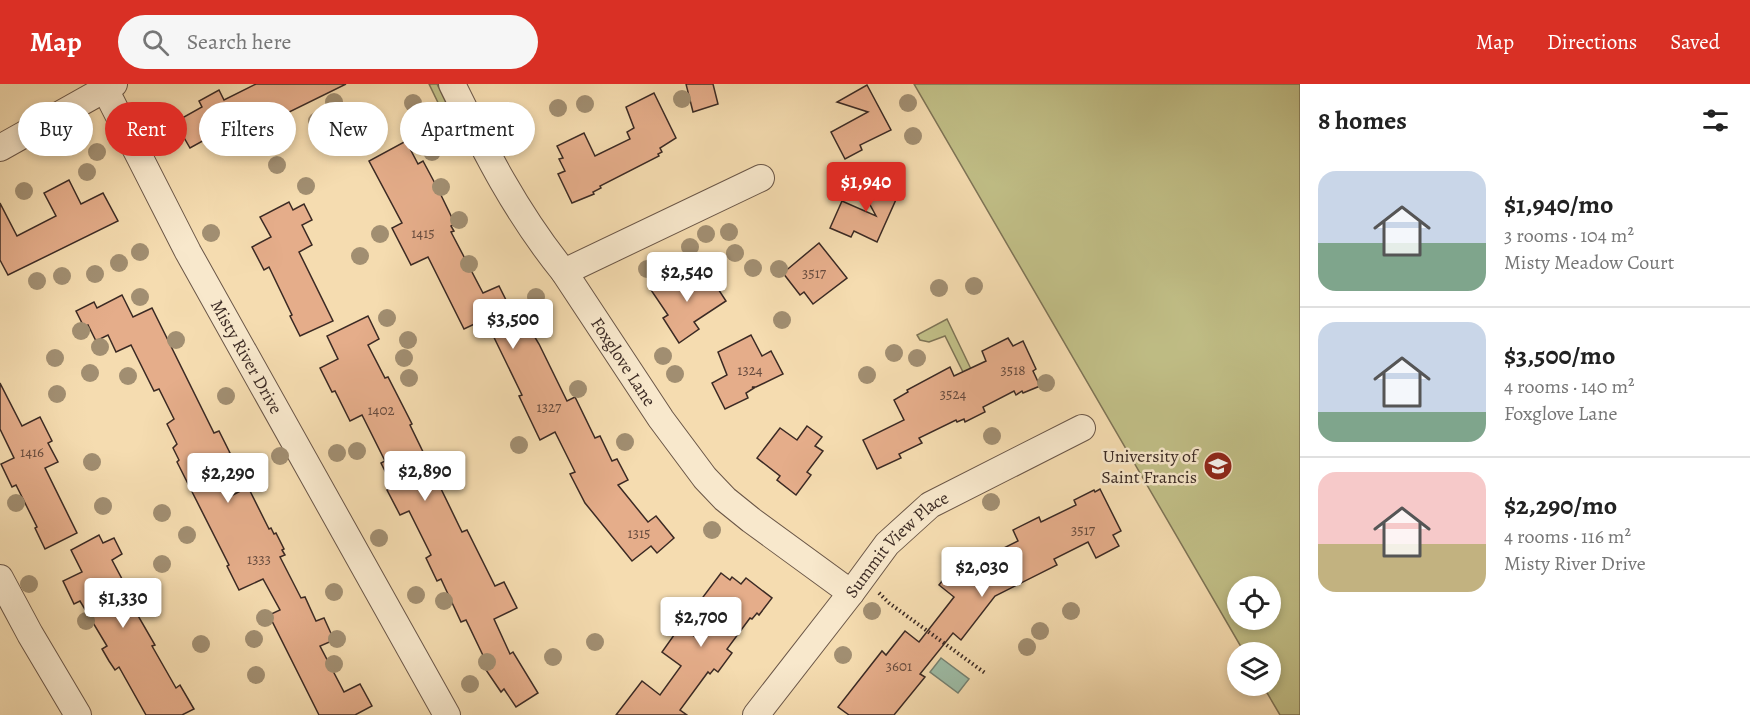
<!DOCTYPE html>
<meta charset="utf-8">
<style>
:root{--surface:#fff;--page:#f6f6f6;--text:#222;--muted:#767676;--line:#e0e0e0;--accent:#d93025}
body{margin:0;font-family:Alegreya,serif;background:var(--page);color:var(--text);height:100vh;display:flex;flex-direction:column;font-size:22px;white-space:nowrap}
*{box-sizing:border-box;margin:0}
p{font-size:20px;color:var(--muted)}
.icon{flex:none;width:33px;height:33px;fill:none;stroke:currentColor;stroke-width:2;stroke-linecap:round;stroke-linejoin:round}
.map{position:relative;flex:1;overflow:hidden}
.details{display:flex;flex-direction:column;background:var(--surface);width:450px}
.details>*{flex:none}
.top-card{position:absolute;left:18px;top:18px;width:570px;height:54px;display:flex;gap:12px}
.fabs{position:absolute;left:1227px;top:492px;display:grid;gap:12px}
.fabs a{display:grid;place-items:center;width:54px;height:54px;border-radius:50%;background:var(--surface);box-shadow:0 3px 9px #0003;font-size:30px}
.price{position:absolute;translate:-50% -51px;padding:0 14px;border-radius:6px;background:#fff;color:#222;font-size:20px;line-height:39px;filter:drop-shadow(0 2px 3px #0008)}
.price::after{content:'';position:absolute;left:50%;top:36px;width:18px;height:14px;margin-left:-9px;background:inherit;clip-path:polygon(0 0,100% 0,50% 100%)}
.price.selected{background:var(--accent);color:#fff}
ul{padding:0;list-style:none}
li{display:flex;align-items:center;gap:18px;height:150px;padding:0 18px}
li+li{border-top:2px solid var(--line)}
li span{display:grid;place-items:center;flex:none;width:168px;height:120px;border-radius:18px;color:#555}
li>.icon{margin-inline-start:auto}
span .icon{width:72px;height:72px;fill:#fffc;stroke-width:1}
li b{font-size:26px}
h2{display:flex;justify-content:space-between;align-items:center;height:72px;padding:0 18px;font-size:26px}
.pill{padding:0 21px;border-radius:27px;background:var(--surface);box-shadow:0 3px 9px #0003;font-size:21px;line-height:54px}
.pill.selected{background:var(--accent);color:#fff}
header{display:flex;align-items:center;gap:36px;box-sizing:border-box;height:84px;padding:0 30px;background:var(--accent);color:#fff}
header strong{font-size:28px}
nav{display:flex;gap:33px;margin-inline-start:auto;font-size:21px}
.search{width:420px;height:54px;background:var(--page);display:flex;align-items:center;gap:15px;box-sizing:border-box;padding:0 21px;border-radius:33px;color:var(--muted);font-size:22px}
main{display:flex;flex:1;min-height:0}
.map>svg:first-child{display:block}
</style>
<header>
<strong>Map</strong>
<div class="search"><svg class="icon" aria-label="search" viewBox="0 0 24 24"><circle cx="10" cy="10" r="6"/><path d="M15 15l6 6"/></svg>Search here</div>
<nav><a>Map</a><a>Directions</a><a>Saved</a></nav>
</header>
<main>
<div class="map">
<svg width="1300" height="631" viewBox="0 0 1300 631">
<rect width="100%" height="100%" fill="#f5dcb0"/>
<filter id="stains"><feTurbulence type="fractalNoise" baseFrequency=".00333" numOctaves="4"/><feColorMatrix values="0 0 0 0 .2 0 0 0 0 .09 0 0 0 0 .02 0 0 0 .5 -.17"/></filter>
<radialGradient id="worn" r=".72"><stop offset=".6" stop-color="#630" stop-opacity="0"/><stop offset="1" stop-color="#630" stop-opacity=".3"/></radialGradient>
<!-- green -->
<g fill="#c1bf87" stroke="#7e7456" stroke-width="1.5" fill-rule="evenodd">
<path d="M429 0H437L464 57 460 64Z"/>
<path d="M914 0H1300V631H1280L1263 602H1270V568H1244ZM1270 502V536H1238V502Z"/>
<path d="M947 235 971 285 963 288 945 252 929 258 920 256 917 251Z"/>
</g>
<!-- water -->
<path fill="#9dbca6" stroke="#768272" stroke-width="1.5" d="M941 574 969 595 958 609 930 588Z"/>
<!-- building -->
<g fill="#e5ad8a" stroke="#3b2a24" stroke-width="1.5">
<path d="M256 0H346L287 29 293 40 276 48 270 37 261 42 255 31 218 51 217 49 190 64 175 38 202 23 199 17 219 6 224 16Z"/>
<path d="M686 0H713L718 20 693 28Z"/>
<path d="M867 1 891 46 860 61 862 66 845 75 831 48 868 28 837 18Z"/>
<path d="M654 9 676 54 660 64 662 68 658 70 659 72 600 102 601 104 593 108 594 110 572 119 558 90 565 87 559 75 563 74 557 62 584 49 595 72 630 55 627 48 634 44 626 23Z"/>
<path d="M406 57 418 80 423 77 438 105 455 140 451 142 454 147 451 148 483 209 499 202 517 238 520 236 528 252 533 250 539 260 567 317 575 313 595 354 600 352 612 377 617 375 628 396 618 401 648 438 656 432 674 454 657 469 651 462 632 477 585 419 570 390 575 388 555 348 540 356 519 312 522 311 485 235 464 245 428 173 411 181 392 144 402 139 369 77Z"/>
<path d="M854 91 898 111 877 158 854 147 851 153 830 144 842 117 876 132Z"/>
<path d="M69 96 81 120 103 109 118 137 8 191 0 176V119L17 152 56 132 44 109Z"/>
<path d="M289 118 293 126 304 120 312 136 302 141 312 161 299 168 333 237 300 252 290 232 292 231 269 183 264 186 252 163 271 153 260 133Z"/>
<path d="M819 159 847 194 813 220 804 208 800 211 783 189Z"/>
<path d="M683 186 695 204 711 194 726 217 694 238 699 245 679 259 663 234 668 231 651 206Z"/>
<path d="M122 211 133 233 152 224 214 349 219 347 230 369 213 377 231 412 248 403 269 445 271 444 274 450 276 449 284 465 282 466 285 471 280 473 301 514 305 513 316 537 324 534 334 556 320 562 344 608 360 600 372 622 355 631H319L269 531 280 526 263 495 239 506 227 482 229 481 177 378 179 376 173 364 177 360 167 340 174 335 159 305 154 307 131 261 116 268 108 251 96 257 88 241 84 243 76 227 94 218 97 224Z"/>
<path d="M368 232 379 255 368 261 385 294 388 293 412 340 410 341 462 448 467 446 495 502 504 498 517 524 494 535 510 570 513 568 538 609 516 623 504 605 501 608 486 586 489 584 466 536 461 538 441 495 437 497 426 474 431 471 409 427 400 431 387 406 393 403 381 379 385 377 362 331 350 337 335 307 332 308 320 284 338 275 327 252Z"/>
<path d="M751 251 762 272 771 267 783 290 756 303H752L754 304 746 309 748 314 725 325 712 299 727 291 718 268Z"/>
<path d="M1008 254 1013 262 1023 257 1036 285 1033 287 1040 302 1023 309 1022 307 1016 311 1014 307 983 323 985 328 965 338 964 335 957 338 956 336 919 354 922 359 899 370 901 374 877 385 863 356 904 336 894 316 908 308 907 306 950 283 954 292 986 277 982 267Z"/>
<path d="M0 299 22 342 40 333 52 357 48 359 58 378 45 384 77 449 45 465 35 444 37 443 16 401 12 403 1 380 14 374 0 345Z"/>
<path d="M807 342 822 353 815 362 823 367 807 388 811 391 796 411 777 396 780 392 757 374 780 344 797 356Z"/>
<path d="M1100 405 1121 447 1113 451 1119 462 1096 474 1088 458 1054 475 1057 481 995 512 961 556 953 549 920 590 925 593 894 631H849L838 623 882 567 886 571 905 547 919 558 954 513 939 501 958 477 966 483 1018 457 1013 446 1039 433 1041 438 1076 421 1074 416 1094 406 1095 408Z"/>
<path d="M99 451 103 459 114 454 122 470 112 476 122 495 118 497 155 561 152 562 176 604 180 601 194 625 182 631H146L119 583 115 586 109 577 102 565 107 562 80 517 74 520 63 497 82 488 71 466Z"/>
<path d="M721 489 730 496 732 493 741 500 746 494 772 514 759 531 757 529 752 535 750 534 727 565 732 569 718 588 714 585 710 590 708 588 680 626 687 631H616L642 597 660 611 681 582 662 568 679 544 696 553 718 525 703 513Z"/>
</g>
<g fill="none" stroke-linecap="round" stroke-linejoin="round">
<!-- minor casing -->
<g stroke="#6a5647" stroke-width="28">
<g id="minor">
<path id="s1" d="M452 0C485 67 516 129 564 188L661 335 705 394 725 415 751 436 851 509"/>
<path id="s2" d="M105 5 188 168 447 631"/>
<path d="M0 64 114 0"/>
<path d="M564 188 761 94"/>
<path d="M0 494 30 550 78 631"/>
<path id="s3" d="M756 631 851 509 887 460 930 421 1082 344"/>
</g>
</g>
<!-- path -->
<path stroke="#3b2a24" stroke-width="4" stroke-dasharray="1.5 3" stroke-linecap="butt" d="M879 509 889 519 985 589"/>
<!-- minor -->
<use href="#minor" stroke="#f8e8cc" stroke-width="26"/>
</g>
<!-- trees -->
<g fill="#a18e71">
<circle cx="682" cy="15" r="9"/>
<circle cx="334" cy="18" r="9"/>
<circle cx="413" cy="19" r="9"/>
<circle cx="908" cy="19" r="9"/>
<circle cx="585" cy="20" r="9"/>
<circle cx="558" cy="24" r="9"/>
<circle cx="317" cy="37" r="9"/>
<circle cx="436" cy="41" r="9"/>
<circle cx="521" cy="48" r="9"/>
<circle cx="913" cy="52" r="9"/>
<circle cx="97" cy="68" r="9"/>
<circle cx="432" cy="68" r="9"/>
<circle cx="277" cy="81" r="9"/>
<circle cx="87" cy="88" r="9"/>
<circle cx="306" cy="102" r="9"/>
<circle cx="441" cy="103" r="9"/>
<circle cx="24" cy="107" r="9"/>
<circle cx="459" cy="136" r="9"/>
<circle cx="729" cy="148" r="9"/>
<circle cx="211" cy="149" r="9"/>
<circle cx="380" cy="150" r="9"/>
<circle cx="706" cy="150" r="9"/>
<circle cx="690" cy="163" r="9"/>
<circle cx="140" cy="168" r="9"/>
<circle cx="735" cy="169" r="9"/>
<circle cx="360" cy="172" r="9"/>
<circle cx="119" cy="179" r="9"/>
<circle cx="469" cy="180" r="9"/>
<circle cx="753" cy="184" r="9"/>
<circle cx="647" cy="185" r="9"/>
<circle cx="779" cy="185" r="9"/>
<circle cx="95" cy="190" r="9"/>
<circle cx="62" cy="192" r="9"/>
<circle cx="37" cy="197" r="9"/>
<circle cx="974" cy="202" r="9"/>
<circle cx="939" cy="204" r="9"/>
<circle cx="140" cy="213" r="9"/>
<circle cx="536" cy="213" r="9"/>
<circle cx="387" cy="234" r="9"/>
<circle cx="782" cy="236" r="9"/>
<circle cx="81" cy="247" r="9"/>
<circle cx="176" cy="256" r="9"/>
<circle cx="408" cy="256" r="9"/>
<circle cx="100" cy="263" r="9"/>
<circle cx="894" cy="269" r="9"/>
<circle cx="663" cy="272" r="9"/>
<circle cx="55" cy="274" r="9"/>
<circle cx="404" cy="274" r="9"/>
<circle cx="917" cy="274" r="9"/>
<circle cx="90" cy="289" r="9"/>
<circle cx="675" cy="290" r="9"/>
<circle cx="867" cy="291" r="9"/>
<circle cx="128" cy="292" r="9"/>
<circle cx="409" cy="294" r="9"/>
<circle cx="1046" cy="299" r="9"/>
<circle cx="578" cy="305" r="9"/>
<circle cx="57" cy="310" r="9"/>
<circle cx="226" cy="312" r="9"/>
<circle cx="992" cy="352" r="9"/>
<circle cx="625" cy="358" r="9"/>
<circle cx="519" cy="361" r="9"/>
<circle cx="357" cy="367" r="9"/>
<circle cx="337" cy="369" r="9"/>
<circle cx="280" cy="372" r="9"/>
<circle cx="92" cy="378" r="9"/>
<circle cx="991" cy="418" r="9"/>
<circle cx="16" cy="419" r="9"/>
<circle cx="103" cy="422" r="9"/>
<circle cx="162" cy="429" r="9"/>
<circle cx="712" cy="446" r="9"/>
<circle cx="187" cy="451" r="9"/>
<circle cx="379" cy="454" r="9"/>
<circle cx="162" cy="480" r="9"/>
<circle cx="29" cy="500" r="9"/>
<circle cx="334" cy="508" r="9"/>
<circle cx="416" cy="511" r="9"/>
<circle cx="444" cy="517" r="9"/>
<circle cx="872" cy="527" r="9"/>
<circle cx="1071" cy="527" r="9"/>
<circle cx="265" cy="534" r="9"/>
<circle cx="86" cy="537" r="9"/>
<circle cx="1040" cy="547" r="9"/>
<circle cx="254" cy="555" r="9"/>
<circle cx="337" cy="555" r="9"/>
<circle cx="595" cy="558" r="9"/>
<circle cx="201" cy="560" r="9"/>
<circle cx="1027" cy="563" r="9"/>
<circle cx="843" cy="571" r="9"/>
<circle cx="553" cy="573" r="9"/>
<circle cx="487" cy="578" r="9"/>
<circle cx="334" cy="580" r="9"/>
<circle cx="256" cy="591" r="9"/>
<circle cx="470" cy="600" r="9"/>
</g>
<!-- icons -->
<defs>
<g id="university-disc" transform="scale(1.5)"><circle r="9.5" fill="#8f2418" stroke="#f8e8cc"/><path d="M0-5L7-2L0 1L-7-2ZM-4 1L0 2.5L4 1V4Q0 6-4 4Z" fill="#fff"/></g>
</defs>
<g fill-rule="evenodd">
<use href="#university-disc" x="1218" y="382"/>
</g>
<g text-anchor="middle" dominant-baseline="central" stroke-width="5" stroke-linejoin="round" paint-order="stroke">
<!-- number labels -->
<g font-size="15" fill="#664b3e">
<text x="423" y="149">1415</text>
<text x="814" y="189">3517</text>
<text x="750" y="286">1324</text>
<text x="1013" y="286">3518</text>
<text x="953" y="310">3524</text>
<text x="549" y="323">1327</text>
<text x="381" y="326">1402</text>
<text x="32" y="368">1416</text>
<text x="1083" y="446">3517</text>
<text x="639" y="449">1315</text>
<text x="259" y="475">1333</text>
<text x="899" y="582">3601</text>
</g>
<!-- street labels -->
<g font-size="18" fill="#3b2a24" stroke="#f8e8cc">
<text stroke="none"><textPath href="#s2" startOffset="303">Misty River Drive</textPath></text>
<text stroke="none"><textPath href="#s1" startOffset="327">Foxglove Lane</textPath></text>
<text stroke="none"><textPath href="#s3" startOffset="222">Summit View Place</textPath></text>
</g>
<!-- poi labels -->
<g font-size="18" fill="#3b2a24" stroke="#f8e8cc" text-anchor="end">
<text x="1197" y="372">University of<tspan x="1197" dy="21">Saint Francis</tspan></text>
</g>
</g>
<rect width="100%" height="100%" filter="url(#stains)"/>
<rect width="100%" height="100%" fill="url(#worn)"/>
</svg>
<div class="fabs">
<a><svg class="icon" aria-label="locate" viewBox="0 0 24 24"><circle cx="12" cy="12" r="6"/><path d="M12 2v4M12 18v4M2 12h4M18 12h4"/></svg></a>
<a><svg class="icon" aria-label="layers" viewBox="0 0 24 24"><path d="M12 4l9 5-9 5-9-5zM3 14l9 5 9-5"/></svg></a>
</div>
<b class="price selected" style="left:866px;top:129px">$1,940</b>
<b class="price" style="left:687px;top:219px">$2,540</b>
<b class="price" style="left:513px;top:266px">$3,500</b>
<b class="price" style="left:425px;top:418px">$2,890</b>
<b class="price" style="left:228px;top:420px">$2,290</b>
<b class="price" style="left:982px;top:514px">$2,030</b>
<b class="price" style="left:123px;top:545px">$1,330</b>
<b class="price" style="left:701px;top:564px">$2,700</b>
<div class="top-card">
<a class="pill">Buy</a>
<a class="pill selected">Rent</a>
<a class="pill">Filters</a>
<a class="pill">New</a>
<a class="pill">Apartment</a>
</div>
</div>
<section class="details">
<h2>8 homes<svg class="icon" aria-label="filters" viewBox="0 0 24 24"><path d="M4 7h16M4 17h16"/><circle cx="9" cy="7" r="2"/><circle cx="15" cy="17" r="2"/></svg></h2>
<ul>
<li><span style="background:linear-gradient(#c9d6e8 60%,#7fa58c 0)"><svg class="icon" aria-label="home" viewBox="0 0 24 24"><path d="M3 11l9-7 9 7M6 9v11h12V9"/></svg></span><div><b>$1,940/mo</b><p>3 rooms · 104 m²</p><p>Misty Meadow Court</p></div></li>
<li><span style="background:linear-gradient(#c9d6e8 75%,#7fa58c 0)"><svg class="icon" aria-label="home" viewBox="0 0 24 24"><path d="M3 11l9-7 9 7M6 9v11h12V9"/></svg></span><div><b>$3,500/mo</b><p>4 rooms · 140 m²</p><p>Foxglove Lane</p></div></li>
<li><span style="background:linear-gradient(#f6c9c9 60%,#c2b280 0)"><svg class="icon" aria-label="home" viewBox="0 0 24 24"><path d="M3 11l9-7 9 7M6 9v11h12V9"/></svg></span><div><b>$2,290/mo</b><p>4 rooms · 116 m²</p><p>Misty River Drive</p></div></li>
</ul>
</section>
</main>
